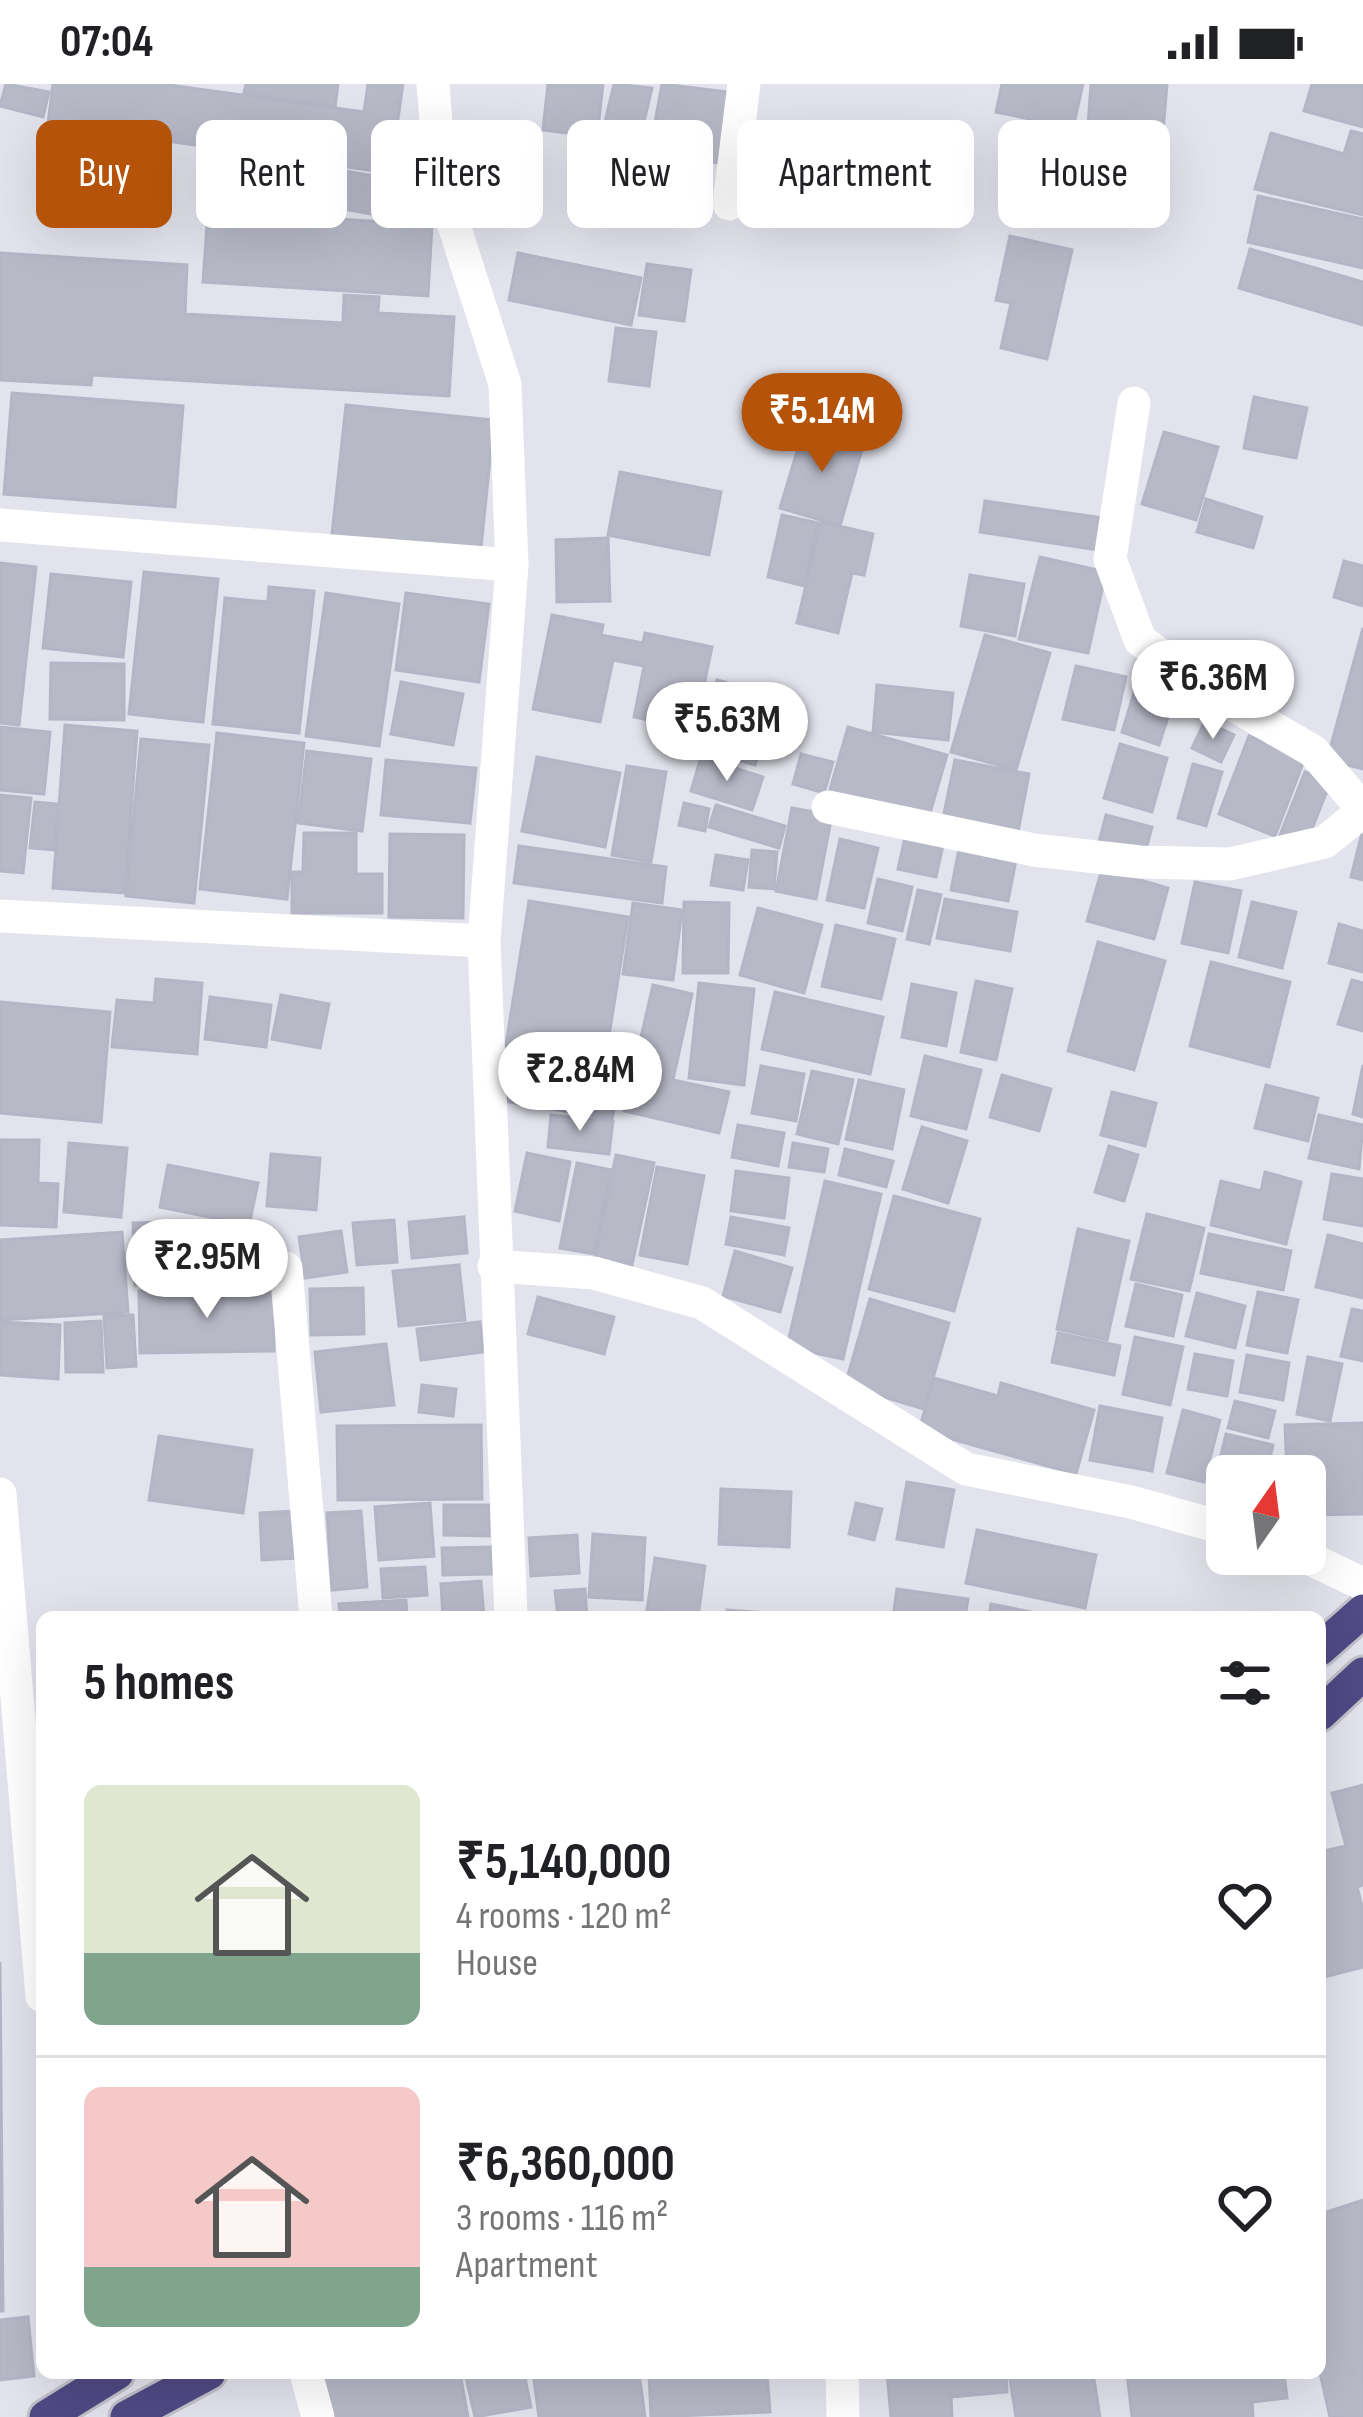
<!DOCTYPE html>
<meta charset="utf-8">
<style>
:root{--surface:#fff;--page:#f6f6f6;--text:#202124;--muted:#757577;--line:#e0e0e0;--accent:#b45309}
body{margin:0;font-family:"Sofia Sans Condensed",sans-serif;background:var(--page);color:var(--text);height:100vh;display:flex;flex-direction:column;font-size:45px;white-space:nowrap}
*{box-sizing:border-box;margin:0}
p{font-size:39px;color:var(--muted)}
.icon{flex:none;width:66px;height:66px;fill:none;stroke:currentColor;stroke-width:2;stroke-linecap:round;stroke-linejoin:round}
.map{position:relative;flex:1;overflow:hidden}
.drawer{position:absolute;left:36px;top:1527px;width:1290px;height:768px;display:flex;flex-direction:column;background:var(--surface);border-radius:18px;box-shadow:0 12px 48px #0002}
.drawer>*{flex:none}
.guide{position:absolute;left:36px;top:36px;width:1293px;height:108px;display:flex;gap:24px}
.needle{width:78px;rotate:14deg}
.controls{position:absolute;left:1206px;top:1371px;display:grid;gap:24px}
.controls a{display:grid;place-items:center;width:120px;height:120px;border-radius:18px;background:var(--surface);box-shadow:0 12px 48px #0002;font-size:60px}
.price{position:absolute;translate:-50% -102px;padding:0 27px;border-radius:42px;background:#fff;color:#222;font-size:39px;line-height:78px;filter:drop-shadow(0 3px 6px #0008)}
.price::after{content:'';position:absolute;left:50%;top:72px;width:36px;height:27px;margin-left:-18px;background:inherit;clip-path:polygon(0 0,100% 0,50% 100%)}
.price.active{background:var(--accent);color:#fff}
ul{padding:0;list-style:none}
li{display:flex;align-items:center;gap:36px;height:300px;padding:0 48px}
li+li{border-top:3px solid var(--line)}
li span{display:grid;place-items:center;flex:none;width:336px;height:240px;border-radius:18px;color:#555}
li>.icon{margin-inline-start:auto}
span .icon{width:144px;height:144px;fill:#fffc;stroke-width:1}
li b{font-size:51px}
h2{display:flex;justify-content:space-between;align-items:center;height:144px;padding:0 48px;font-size:51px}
.tag{padding:0 42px;border-radius:18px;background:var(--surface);box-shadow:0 12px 48px #0002;font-size:42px;line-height:108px}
.tag.active{background:var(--accent);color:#fff}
.status{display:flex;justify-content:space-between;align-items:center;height:84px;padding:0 60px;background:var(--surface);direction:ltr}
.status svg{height:33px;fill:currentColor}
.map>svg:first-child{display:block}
</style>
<div class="status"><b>07:04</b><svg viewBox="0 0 49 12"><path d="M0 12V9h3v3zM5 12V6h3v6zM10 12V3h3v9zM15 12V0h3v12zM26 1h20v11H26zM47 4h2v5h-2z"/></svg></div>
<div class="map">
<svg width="1363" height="2333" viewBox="0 0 1363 2333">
<rect width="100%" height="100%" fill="#e2e3ec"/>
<!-- building -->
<g fill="#b8b9c7" stroke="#b4b6c6" stroke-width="3">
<path d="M6 0 49 8 43 33 0 22Z"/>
<path d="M53 0H162L364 28 368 0H403L390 89 48 40Z"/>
<path d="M246 0H338L335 23 244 9Z"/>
<path d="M548 0H603L597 53 543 46Z"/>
<path d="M614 0 652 4 635 75 598 67Z"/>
<path d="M662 0 736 9 723 80 650 66Z"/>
<path d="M1002 0H1083L1073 44 996 28Z"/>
<path d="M1091 0H1167L1163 48 1088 42Z"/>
<path d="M1312 0H1363V43L1304 27Z"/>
<path d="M1351 47 1363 50V131L1255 105 1271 49 1344 70Z"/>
<path d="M300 79 401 97 394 134 293 116Z"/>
<path d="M1258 112 1363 135V184L1248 158Z"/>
<path d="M208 127 432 141 428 212 203 198Z"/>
<path d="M1010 152 1072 166 1047 275 1001 264 1011 219 996 216Z"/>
<path d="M1250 165 1363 198V241L1239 204Z"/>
<path d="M0 169 187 181 185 230 343 239 344 211 379 213 378 229 454 233 449 312 92 291 91 301 0 296Z"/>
<path d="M518 169 641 194 631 241 509 216Z"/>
<path d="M647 180 691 186 684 237 639 231Z"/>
<path d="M616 244 656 248 649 302 609 297Z"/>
<path d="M12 309 183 322 175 423 4 410Z"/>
<path d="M1254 313 1307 324 1296 374 1244 364Z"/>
<path d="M346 321 494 336 480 474 331 459Z"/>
<path d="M805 341 864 358 840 442 780 424Z"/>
<path d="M1164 348 1218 363 1196 436 1142 420Z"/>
<path d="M620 388 721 408 709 471 608 451Z"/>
<path d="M1206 415 1262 433 1253 464 1197 448Z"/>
<path d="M985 417 1103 434 1098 466 980 448Z"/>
<path d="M782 431 818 439 804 502 768 493Z"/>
<path d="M821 438 873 450 864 491 852 489 838 549 797 539Z"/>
<path d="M608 454 610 517 557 518 556 456Z"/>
<path d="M1040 473 1106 488 1088 569 1019 555Z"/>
<path d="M1344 477 1363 482V522L1334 513Z"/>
<path d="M0 479 36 483 19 641 0 639Z"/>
<path d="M144 488 218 495 203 638 129 630Z"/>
<path d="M51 490 131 498 123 573 43 564Z"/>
<path d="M970 491 1024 500 1015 552 961 542Z"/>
<path d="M269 503 314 507 299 649 213 640 225 514 268 518Z"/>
<path d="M326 509 399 520 379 662 306 652Z"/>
<path d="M406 509 489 520 479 598 396 586Z"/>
<path d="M552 531 603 541 601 551 643 559 645 549 712 563 695 645 634 633 644 582 613 576 600 638 533 625Z"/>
<path d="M1363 544V685L1327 676Z"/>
<path d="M985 551 1050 569 1016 686 951 668Z"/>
<path d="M51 579 124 580V636L50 635Z"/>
<path d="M1076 582 1126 593 1114 646 1063 635Z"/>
<path d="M717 596 775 612 755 681 697 664Z"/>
<path d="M1138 596 1176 608 1159 661 1122 648Z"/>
<path d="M401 598 463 610 453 661 391 650Z"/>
<path d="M877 601 953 609 948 656 873 648Z"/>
<path d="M1205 637 1234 651 1221 678 1192 664Z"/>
<path d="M65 641 137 647 125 809 53 804Z"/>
<path d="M0 643 50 648 44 710 0 706Z"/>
<path d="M848 643 947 671 928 736 829 709Z"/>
<path d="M217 649 304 659 287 815 200 805Z"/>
<path d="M1249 652 1305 674 1275 752 1219 730Z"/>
<path d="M141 655 209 661 194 819 126 812Z"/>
<path d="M1120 660 1167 674 1152 728 1104 714Z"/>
<path d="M307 667 371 675 362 747 298 739Z"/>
<path d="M801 670 833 678 824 709 793 700Z"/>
<path d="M537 673 620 689 605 763 522 747Z"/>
<path d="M701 673 763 693 752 726 691 707Z"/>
<path d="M386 676 476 684 470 739 381 731Z"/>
<path d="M955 676 1029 690 1017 753 942 739Z"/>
<path d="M1193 680 1222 688 1206 742 1178 734Z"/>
<path d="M627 682 666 688 651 778 612 771Z"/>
<path d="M1305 688 1331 697 1306 760 1280 751Z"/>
<path d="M0 711 31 714 23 789 0 787Z"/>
<path d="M35 718 58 720 54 766 30 764Z"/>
<path d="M684 719 709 725 705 747 679 741Z"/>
<path d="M716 721 785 742 779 764 709 743Z"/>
<path d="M792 724 832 731 816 815 776 807Z"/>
<path d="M1106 731 1152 743 1145 769 1099 758Z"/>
<path d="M1363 745V796L1351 793Z"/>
<path d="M304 749H356V790H382V829H292V788H303Z"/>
<path d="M390 750 464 751 463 834 389 833Z"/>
<path d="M905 753 943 761 936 793 898 785Z"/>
<path d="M840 755 878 764 864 824 827 816Z"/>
<path d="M519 762 666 783 662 819 514 799Z"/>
<path d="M959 765 1016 776 1008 817 951 806Z"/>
<path d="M752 766 777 768 774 805 749 803Z"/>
<path d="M716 771 748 776 743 806 711 801Z"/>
<path d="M1102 785 1168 804 1154 855 1087 837Z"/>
<path d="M878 795 912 803 902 847 868 839Z"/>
<path d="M1195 798 1241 807 1228 869 1182 859Z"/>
<path d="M918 806 941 811 929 860 907 855Z"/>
<path d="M945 815 1017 828 1010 867 937 854Z"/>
<path d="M529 817 628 833 609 952 629 956 612 1035 497 1016Z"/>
<path d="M684 818 729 819 728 889H683Z"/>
<path d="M1252 818 1296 828 1282 884 1239 873Z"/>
<path d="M633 819 682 826 673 896 623 890Z"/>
<path d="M758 824 822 841 804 909 740 891Z"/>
<path d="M1339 840 1363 847V888L1329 879Z"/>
<path d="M836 841 895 855 881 915 822 902Z"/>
<path d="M1098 858 1165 877 1134 986 1068 967Z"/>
<path d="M1211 878 1290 898 1269 983 1190 962Z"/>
<path d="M156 895 202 899 197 970 112 963 117 916 154 919Z"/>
<path d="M1352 896 1363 899V947L1338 940Z"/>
<path d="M976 897 1012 905 996 976 961 968Z"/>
<path d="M699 899 754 905 744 1001 689 994Z"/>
<path d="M912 900 956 909 946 962 902 953Z"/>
<path d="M653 901 692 910 673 996 729 1008 719 1049 624 1027Z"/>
<path d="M775 908 883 933 870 990 762 965Z"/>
<path d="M281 911 329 920 320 964 272 955Z"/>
<path d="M210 913 271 921 266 963 205 955Z"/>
<path d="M0 918 110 928 101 1038 0 1029Z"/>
<path d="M925 972 981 986 966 1045 911 1032Z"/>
<path d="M1363 981V1033L1353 1030Z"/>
<path d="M761 982 804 990 796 1037 752 1029Z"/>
<path d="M812 987 853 996 838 1060 797 1050Z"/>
<path d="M1002 991 1051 1005 1039 1047 990 1033Z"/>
<path d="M859 996 904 1006 892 1065 846 1055Z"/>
<path d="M1266 1001 1318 1014 1308 1057 1255 1044Z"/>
<path d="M1112 1008 1156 1019 1145 1062 1101 1051Z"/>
<path d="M551 1031 613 1037 609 1070 548 1063Z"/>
<path d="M1319 1031 1363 1041 1359 1085 1309 1074Z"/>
<path d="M738 1041 784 1049 778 1082 732 1073Z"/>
<path d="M922 1043 967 1057 948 1119 903 1105Z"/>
<path d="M0 1056H39L38 1099 58 1100 56 1143 0 1141Z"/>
<path d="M69 1059 127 1064 121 1133 64 1128Z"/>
<path d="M793 1059 828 1065 824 1088 789 1083Z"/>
<path d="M1109 1062 1138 1071 1124 1117 1095 1108Z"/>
<path d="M845 1065 893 1077 886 1103 839 1091Z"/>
<path d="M527 1069 570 1078 559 1137 515 1127Z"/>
<path d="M271 1070 320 1074 316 1126 267 1122Z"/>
<path d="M616 1071 654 1079 632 1181 595 1173Z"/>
<path d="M577 1079 611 1086 594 1170 560 1164Z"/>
<path d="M168 1081 258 1099 249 1141 160 1123Z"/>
<path d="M657 1083 704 1092 687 1180 640 1171Z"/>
<path d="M736 1087 789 1094 784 1134 731 1127Z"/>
<path d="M1265 1088 1301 1098 1286 1160 1211 1141 1221 1097 1261 1107Z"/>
<path d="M1332 1090 1363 1095V1142L1324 1135Z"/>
<path d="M825 1097 881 1110 843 1275 787 1263Z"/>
<path d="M894 1112 980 1135 954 1227 869 1205Z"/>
<path d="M1147 1130 1204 1144 1189 1207 1131 1195Z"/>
<path d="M464 1133 467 1169 412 1174 409 1138Z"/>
<path d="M731 1133 789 1144 784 1171 726 1160Z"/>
<path d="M394 1136 397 1178 357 1181 353 1139Z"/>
<path d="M222 1137 224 1199 135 1201 133 1139Z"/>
<path d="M1078 1145 1129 1157 1107 1256 1057 1245Z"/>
<path d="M341 1147 347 1188 305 1194 299 1153Z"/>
<path d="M122 1148 128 1228 0 1236V1156Z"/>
<path d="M1209 1150 1291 1167 1283 1206 1201 1189Z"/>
<path d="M1328 1151 1363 1160V1214L1316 1203Z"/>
<path d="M735 1167 792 1184 780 1228 723 1212Z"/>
<path d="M459 1181 465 1236 399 1242 393 1187Z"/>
<path d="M1136 1200 1182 1211 1173 1252 1126 1242Z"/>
<path d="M363 1204 364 1250 311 1251 310 1205Z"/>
<path d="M274 1205V1267L140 1269 139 1207Z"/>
<path d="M1258 1208 1298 1216 1287 1269 1247 1261Z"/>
<path d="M1197 1209 1245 1222 1235 1264 1186 1252Z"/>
<path d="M538 1213 614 1233 604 1270 528 1250Z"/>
<path d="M870 1215 949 1239 924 1325 845 1301Z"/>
<path d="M1352 1225 1363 1227V1277L1341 1272Z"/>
<path d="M133 1231 136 1282 107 1284 104 1232Z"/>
<path d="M101 1237 103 1288H66L65 1239Z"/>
<path d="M0 1238 60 1241 58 1295 0 1291Z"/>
<path d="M480 1238 483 1268 421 1276 417 1245Z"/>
<path d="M1058 1249 1120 1262 1114 1291 1052 1278Z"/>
<path d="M1135 1253 1183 1263 1170 1321 1123 1310Z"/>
<path d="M386 1260 394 1321 321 1328 315 1268Z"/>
<path d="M1195 1270 1233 1277 1227 1312 1188 1305Z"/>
<path d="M1247 1271 1289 1279 1283 1316 1240 1308Z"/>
<path d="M1308 1273 1342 1280 1330 1337 1297 1330Z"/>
<path d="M934 1294 998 1312 1001 1299 1094 1326 1076 1390 919 1346Z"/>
<path d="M422 1301 456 1305 453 1332 419 1328Z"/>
<path d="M1235 1317 1275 1327 1268 1354 1228 1344Z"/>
<path d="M1100 1322 1162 1334 1152 1387 1090 1376Z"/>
<path d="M1183 1326 1220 1336 1204 1398 1167 1389Z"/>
<path d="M1363 1339V1430L1305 1431V1392H1287L1285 1341Z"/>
<path d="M481 1341 482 1415 338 1416 337 1342Z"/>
<path d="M1226 1350 1273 1361 1266 1392 1218 1383Z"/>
<path d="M159 1352 252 1366 243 1429 149 1416Z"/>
<path d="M907 1398 954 1406 943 1463 897 1455Z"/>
<path d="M721 1405 791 1408 789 1463 719 1460Z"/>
<path d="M430 1419 434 1472 379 1476 375 1423Z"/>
<path d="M856 1419 882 1425 874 1456 849 1450Z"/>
<path d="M444 1421H489V1452L444 1451Z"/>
<path d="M294 1427 297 1474 262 1476 260 1429Z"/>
<path d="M361 1427 367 1503 332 1506 327 1429Z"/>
<path d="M977 1446 1096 1471 1085 1524 966 1499Z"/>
<path d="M593 1450 645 1454 642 1516 589 1513Z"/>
<path d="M577 1451 579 1489 531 1492 529 1454Z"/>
<path d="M491 1463 492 1490 443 1491 442 1464Z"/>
<path d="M655 1474 705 1482 698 1533 647 1526Z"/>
<path d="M425 1483 427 1511 383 1514 381 1485Z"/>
<path d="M481 1497 484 1533H443L441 1500Z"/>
<path d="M585 1505 587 1533H558L555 1507Z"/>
<path d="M897 1505 968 1515 965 1533H893Z"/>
<path d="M406 1516 407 1533H340L339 1520Z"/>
<path d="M991 1520 1056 1533H989Z"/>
<path d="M727 1526 795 1531V1533H727Z"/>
<path d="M1363 1701V1801L1357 1803 1363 1826V1883L1320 1894V1814L1328 1812 1320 1768 1346 1762 1332 1709Z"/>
<path d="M0 1878 3 2227H0Z"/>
<path d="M1363 2116V2333H1330L1320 2289V2130Z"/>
<path d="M28 2233 34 2292 0 2296V2236Z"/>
<path d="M320 2289H460L468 2333H328Z"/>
<path d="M465 2289H524L531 2323 475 2333Z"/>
<path d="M533 2289H639L645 2333H539Z"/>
<path d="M649 2289H767L770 2328 651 2333Z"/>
<path d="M887 2289H1006L1007 2308 951 2313 952 2333H891Z"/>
<path d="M1009 2289H1093L1100 2333H1016Z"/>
<path d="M1127 2289H1284L1287 2314 1252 2318 1253 2333H1132Z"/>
</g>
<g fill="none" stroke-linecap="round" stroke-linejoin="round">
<!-- trunk casing -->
<g stroke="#c2c1c9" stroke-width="39">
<g id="trunk">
<path d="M1320 1565 1363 1527"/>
<path d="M1320 1630 1363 1590"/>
<path d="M46 2333 117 2289"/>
<path d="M127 2333 209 2289"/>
</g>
</g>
<!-- minor -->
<g stroke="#fff" stroke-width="33">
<path d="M433 0 441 101 505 300 512 481 484 857 511 1533"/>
<path d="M729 120 744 0"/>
<path d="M1134 319 1110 475 1140 556 1216 611 1313 667 1363 725"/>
<path d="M0 441 512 481"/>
<path d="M828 723 1034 766 1140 778 1230 780 1325 758 1363 727"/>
<path d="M0 832 484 857"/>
<path d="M494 1182 594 1189 702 1219 966 1385 1131 1418 1227 1445"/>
<path d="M286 1184 316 1533"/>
<path d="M0 1410 42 1912"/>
<path d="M1300 1470 1363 1500"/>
<path d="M306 2289 318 2333"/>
<path d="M842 2289 843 2333"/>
</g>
<!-- trunk -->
<use href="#trunk" stroke="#504a85" stroke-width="33"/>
</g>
</svg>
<div class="controls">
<a><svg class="needle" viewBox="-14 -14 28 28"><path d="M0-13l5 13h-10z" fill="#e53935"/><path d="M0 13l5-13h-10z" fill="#757577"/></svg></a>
</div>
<b class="price active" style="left:822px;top:391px">₹5.14M</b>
<b class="price" style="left:1213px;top:658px">₹6.36M</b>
<b class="price" style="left:727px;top:700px">₹5.63M</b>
<b class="price" style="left:580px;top:1050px">₹2.84M</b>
<b class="price" style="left:207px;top:1237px">₹2.95M</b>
<div class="guide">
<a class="tag active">Buy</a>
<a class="tag">Rent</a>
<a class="tag">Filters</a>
<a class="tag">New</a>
<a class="tag">Apartment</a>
<a class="tag">House</a>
</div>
<section class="drawer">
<h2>5 homes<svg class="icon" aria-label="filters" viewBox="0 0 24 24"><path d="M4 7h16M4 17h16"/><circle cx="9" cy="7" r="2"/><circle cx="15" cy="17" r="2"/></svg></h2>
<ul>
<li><span style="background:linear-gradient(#dfe7d0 70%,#7fa58c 0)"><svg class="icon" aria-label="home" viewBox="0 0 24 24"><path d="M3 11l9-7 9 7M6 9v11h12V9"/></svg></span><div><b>₹5,140,000</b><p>4 rooms · 120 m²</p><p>House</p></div><svg class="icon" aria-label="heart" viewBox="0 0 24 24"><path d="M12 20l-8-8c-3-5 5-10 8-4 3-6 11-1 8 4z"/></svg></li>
<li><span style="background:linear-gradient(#f6c9c9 75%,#7fa58c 0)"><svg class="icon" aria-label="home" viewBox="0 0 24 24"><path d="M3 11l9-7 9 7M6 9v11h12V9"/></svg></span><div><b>₹6,360,000</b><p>3 rooms · 116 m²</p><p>Apartment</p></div><svg class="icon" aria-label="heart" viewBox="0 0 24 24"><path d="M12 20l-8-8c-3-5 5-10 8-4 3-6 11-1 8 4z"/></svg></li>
</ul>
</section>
</div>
